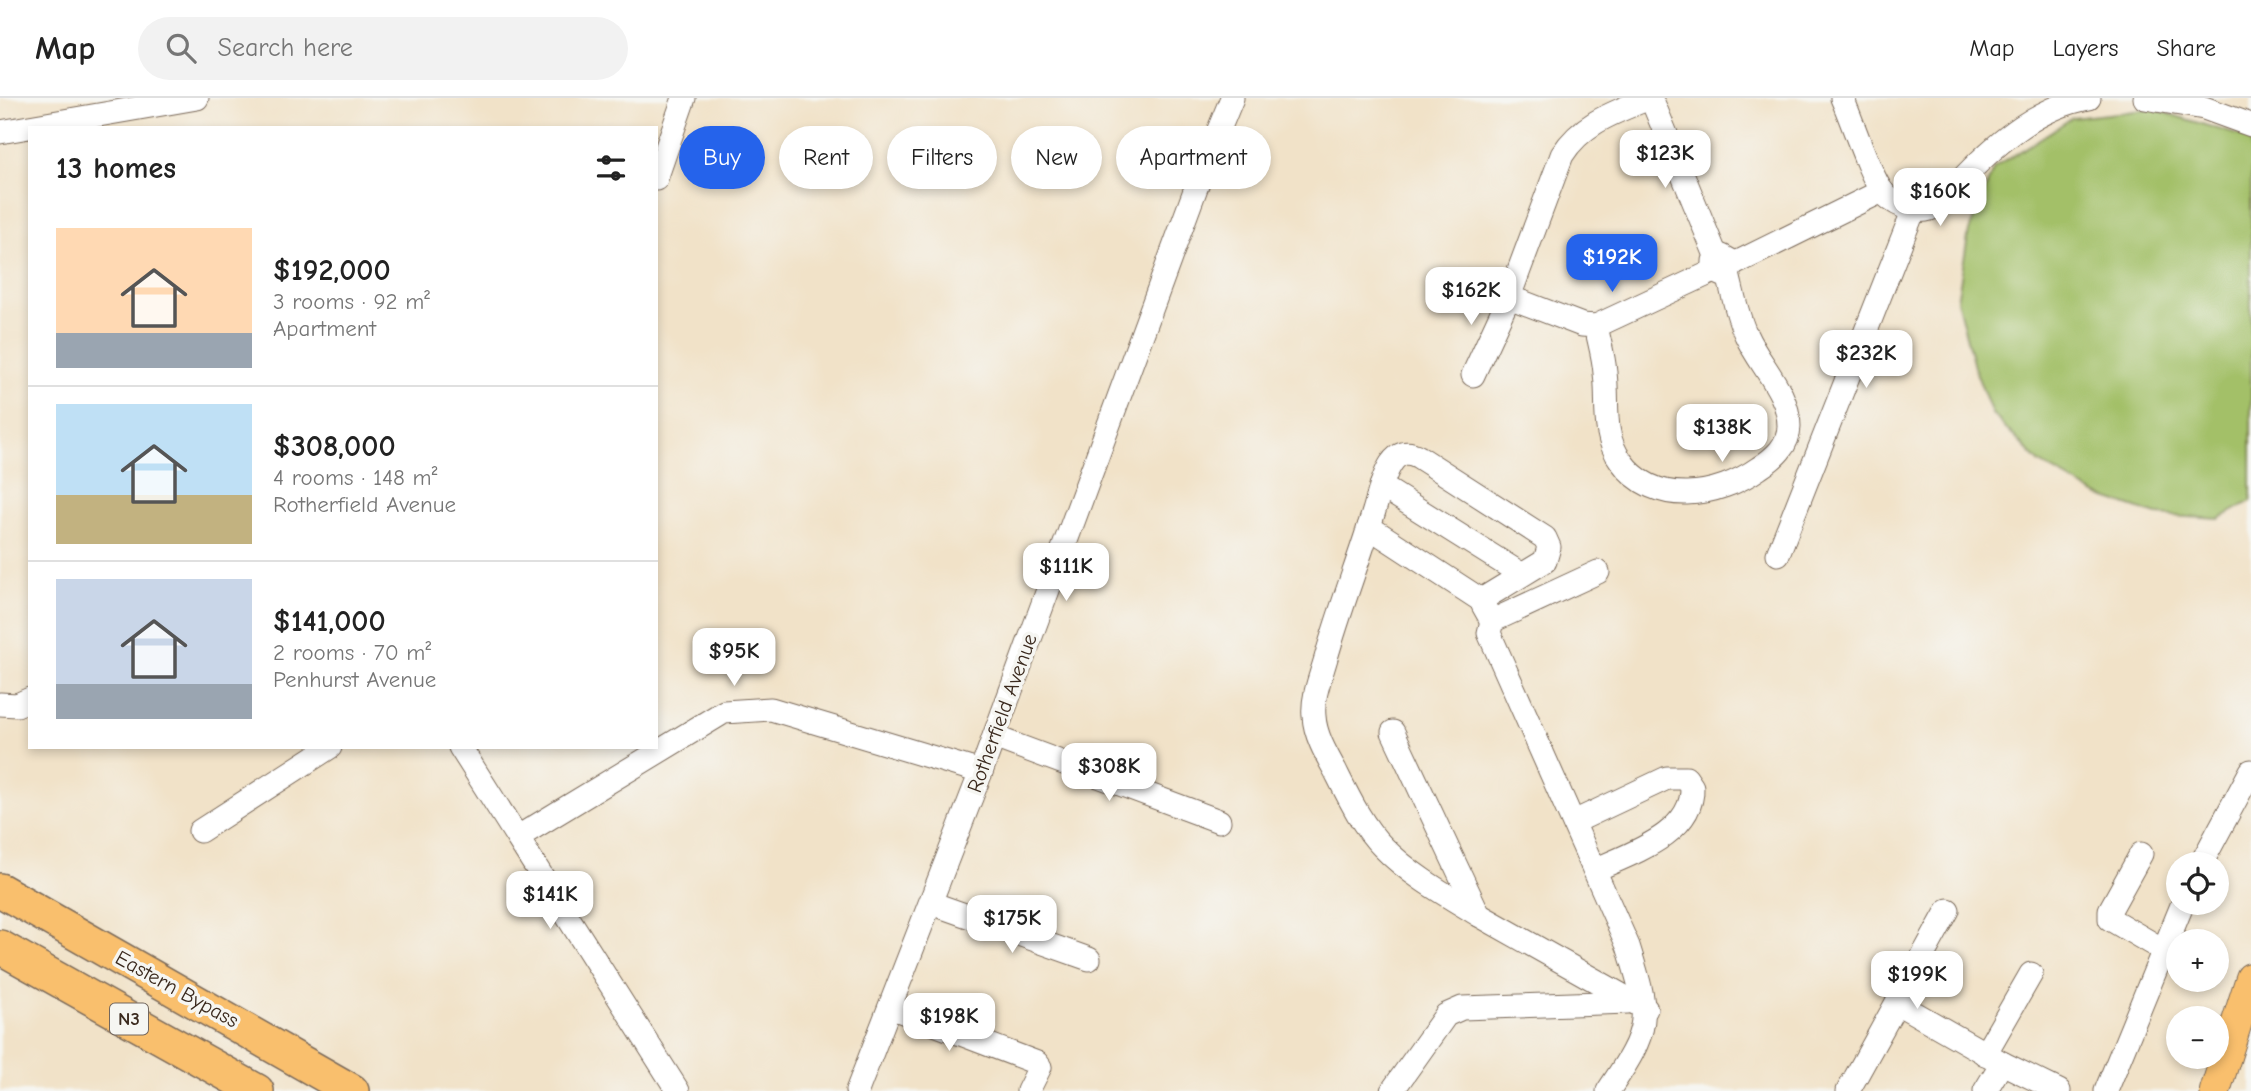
<!DOCTYPE html>
<meta charset="utf-8">
<style>
:root{--surface:#fff;--page:#f2f2f2;--text:#222;--muted:#767676;--line:#e0e0e0;--accent:#2563eb}
body{margin:0;font-family:"Comic Neue",sans-serif;background:var(--page);color:var(--text);height:100vh;display:flex;flex-direction:column;font-size:26px;white-space:nowrap}
*{box-sizing:border-box;margin:0}
p{font-size:23px;color:var(--muted)}
.icon{flex:none;width:38px;height:38px;fill:none;stroke:currentColor;stroke-width:2;stroke-linecap:round;stroke-linejoin:round}
.map{position:relative;flex:1;overflow:hidden}
.drawer{position:absolute;left:28px;top:28px;width:630px;height:623px;display:flex;flex-direction:column;background:var(--surface);border-radius:0px;box-shadow:0 4px 10px #0003}
.drawer>*{flex:none}
.banner{position:absolute;left:679px;top:28px;width:665px;height:63px;display:flex;gap:14px}
.controls{position:absolute;left:2166px;top:754px;display:grid;gap:14px}
.controls a{display:grid;place-items:center;width:63px;height:63px;border-radius:50%;background:var(--surface);box-shadow:0 4px 10px #0003;font-size:35px}
.price{position:absolute;translate:-50% -60px;padding:0 16px;border-radius:14px;background:#fff;color:#222;font-size:23px;line-height:46px;filter:drop-shadow(0 2px 4px #0008)}
.price::after{content:'';position:absolute;left:50%;top:42px;width:21px;height:16px;margin-left:-10px;background:inherit;clip-path:polygon(0 0,100% 0,50% 100%)}
.price.active{background:var(--accent);color:#fff}
ul{padding:0;list-style:none}
li{display:flex;align-items:center;gap:21px;height:175px;padding:0 28px}
li+li{border-top:2px solid var(--line)}
li span{display:grid;place-items:center;flex:none;width:196px;height:140px;border-radius:0px;color:#555}
li>.icon{margin-inline-start:auto}
span .icon{width:84px;height:84px;fill:#fffc;stroke-width:1}
li b{font-size:30px}
h2{display:flex;justify-content:space-between;align-items:center;height:84px;padding:0 28px;font-size:30px}
.chip{padding:0 24px;border-radius:32px;background:var(--surface);box-shadow:0 4px 10px #0003;font-size:24px;line-height:63px}
.chip.active{background:var(--accent);color:#fff}
header{display:flex;align-items:center;gap:42px;box-sizing:border-box;height:98px;padding:0 35px;background:var(--surface);border-bottom:2px solid var(--line)}
header strong{font-size:33px}
nav{display:flex;gap:38px;margin-inline-start:auto;font-size:24px}
.search{width:490px;height:63px;background:var(--page);display:flex;align-items:center;gap:18px;box-sizing:border-box;padding:0 24px;border-radius:38px;color:var(--muted);font-size:26px}
.map>svg:first-child{display:block}
</style>
<header>
<strong>Map</strong>
<div class="search"><svg class="icon" aria-label="search" viewBox="0 0 24 24"><circle cx="10" cy="10" r="6"/><path d="M15 15l6 6"/></svg>Search here</div>
<nav><a>Map</a><a>Layers</a><a>Share</a></nav>
</header>
<div class="map">
<svg width="2251" height="993" viewBox="0 0 2251 993">
<rect width="100%" height="100%" fill="#f6f6f2"/>
<filter id="ink" filterUnits="userSpaceOnUse"><feTurbulence type="fractalNoise" baseFrequency=".0143" numOctaves="2"/><feDisplacementMap in="SourceGraphic" scale="14" xChannelSelector="R" yChannelSelector="G"/><feConvolveMatrix kernelMatrix="1 2 1 2 8 2 1 2 1" color-interpolation-filters="sRGB"/></filter>
<filter id="wash" filterUnits="userSpaceOnUse"><feTurbulence type="fractalNoise" baseFrequency=".00686" numOctaves="4" result="noise"/><feDisplacementMap in="SourceGraphic" scale="28" xChannelSelector="R" yChannelSelector="G"/><feGaussianBlur stdDeviation="1.57" result="paint"/><feColorMatrix in="noise" values="0 0 0 0 0 0 0 0 0 0 0 0 0 0 0 0 0 1.4 0 .05"/><feComposite in="paint" operator="in"/></filter>
<g filter="url(#wash)">
<rect width="100%" height="100%" fill="#f1e2c8"/>
<!-- green -->
<path fill="#a3c067" stroke="#6f7542" stroke-width="2" d="M2153 11 2251 41V403L2219 421 2157 417 2097 397 2040 365 1992 316 1974 269 1957 202 1969 133 1994 70 2072 20Z"/>
</g>
<g filter="url(#ink)">
<g fill="none" stroke-linecap="round" stroke-linejoin="round">
<!-- minor casing -->
<g stroke="#7b6a5a" stroke-width="25">
<g id="minor">
<path d="M1842 0C1852 22 1869 76 1882 93 1892 106 1914 116 1930 111 1944 106 1955 88 1965 78 2000 42 2039 9 2089 0"/>
<path d="M2145 0 2204 10 2251 27"/>
<path d="M1654 7 1717 160"/>
<path d="M0 34 197 0"/>
<path d="M656 81 684 0"/>
<path d="M1732 167 1882 93"/>
<path d="M1509 199 1582 227 1596 228 1714 173"/>
<path d="M1596 228C1599 243 1604 259 1605 275 1609 305 1601 336 1621 363 1654 410 1718 399 1759 370 1774 360 1789 348 1789 328 1789 294 1759 267 1746 237 1737 218 1733 196 1728 176L1732 167 1731 163 1722 158 1714 163V173L1723 177 1728 176"/>
<path d="M1473 277 1509 199 1562 57C1581 27 1610 16 1642 3"/>
<path d="M1381 388 1521 476"/>
<path d="M1369 429 1484 504"/>
<path d="M1778 456 1914 111"/>
<path d="M1598 474 1492 523 1489 535 1628 848C1651 920 1651 930 1608 993"/>
<path d="M0 606 17 607 30 601"/>
<path d="M1393 634 1479 817 1646 911"/>
<path d="M994 639 1219 723"/>
<path d="M460 649 678 993"/>
<path d="M1574 724 1667 680H1686L1692 689C1694 736 1629 756 1595 772"/>
<path d="M200 733 330 649"/>
<path d="M518 739 724 614 771 611 981 674"/>
<path d="M2141 756 2110 812V821L2163 852"/>
<path d="M2201 766 2251 673"/>
<path d="M931 805 1089 861"/>
<path d="M1479 817C1446 797 1410 777 1383 749 1362 728 1348 698 1335 672 1326 656 1315 637 1314 618 1312 599 1321 578 1326 560 1340 511 1359 462 1374 413 1381 391 1389 341 1419 359L1545 440 1549 449 1545 463 1486 499 1483 507 1492 523"/>
<path d="M1897 905 2002 965 2059 993"/>
<path d="M890 909 1037 965 1040 969 1028 993"/>
<path d="M1985 956 2031 876"/>
<path d="M857 993 981 674 1204 68 1232 0"/>
<path d="M1392 993 1446 917 1462 910 1628 904"/>
<path d="M1848 993 1948 812"/>
<path d="M1985 993 2002 965"/>
<path d="M2106 993 2183 805"/>
</g>
</g>
<!-- major casing -->
<g stroke="#7b6a5a" stroke-width="32">
<path id="major" d="M2215 993 2251 880"/>
</g>
<!-- highway casing -->
<g stroke="#7b6a5a" stroke-width="36">
<g id="highway">
<path d="M0 792 352 993"/>
<path d="M0 849 257 993"/>
</g>
</g>
<!-- minor -->
<use href="#minor" stroke="#fff" stroke-width="23"/>
<!-- major -->
<use href="#major" stroke="#f9bf6d" stroke-width="30"/>
<!-- highway -->
<use href="#highway" stroke="#f9bf6d" stroke-width="33"/>
</g>
</g>
<g text-anchor="middle" dominant-baseline="central" stroke-width="7" stroke-linejoin="round" paint-order="stroke">
<!-- shield labels -->
<rect fill="#f6f6f2" stroke="#73675e" stroke-width="2" x="110" y="905.5" width="38" height="31" rx="5"/>
<g font-size="19" font-weight="bold" fill="#3b2a1e">
<text x="129" y="921">N3</text>
</g>
<!-- street labels -->
<g font-size="21" fill="#3b2a1e" stroke="#f6f6f2">
<text transform="translate(1002 615) rotate(-70)">Rotherfield Avenue</text>
<text transform="translate(177 891) rotate(29)">Eastern Bypass</text>
</g>
</g>
</svg>
<div class="controls">
<a><svg class="icon" aria-label="locate" viewBox="0 0 24 24"><circle cx="12" cy="12" r="6"/><path d="M12 2v4M12 18v4M2 12h4M18 12h4"/></svg></a>
<a>+</a>
<a>−</a>
</div>
<b class="price" style="left:1665px;top:92px">$123K</b>
<b class="price" style="left:1940px;top:130px">$160K</b>
<b class="price active" style="left:1612px;top:196px">$192K</b>
<b class="price" style="left:1471px;top:229px">$162K</b>
<b class="price" style="left:1866px;top:292px">$232K</b>
<b class="price" style="left:1722px;top:366px">$138K</b>
<b class="price" style="left:1066px;top:505px">$111K</b>
<b class="price" style="left:734px;top:590px">$95K</b>
<b class="price" style="left:1109px;top:705px">$308K</b>
<b class="price" style="left:550px;top:833px">$141K</b>
<b class="price" style="left:1012px;top:857px">$175K</b>
<b class="price" style="left:1917px;top:913px">$199K</b>
<b class="price" style="left:949px;top:955px">$198K</b>
<div class="banner">
<a class="chip active">Buy</a>
<a class="chip">Rent</a>
<a class="chip">Filters</a>
<a class="chip">New</a>
<a class="chip">Apartment</a>
</div>
<section class="drawer">
<h2>13 homes<svg class="icon" aria-label="filters" viewBox="0 0 24 24"><path d="M4 7h16M4 17h16"/><circle cx="9" cy="7" r="2"/><circle cx="15" cy="17" r="2"/></svg></h2>
<ul>
<li><span style="background:linear-gradient(#ffd9b3 75%,#9aa5b1 0)"><svg class="icon" aria-label="home" viewBox="0 0 24 24"><path d="M3 11l9-7 9 7M6 9v11h12V9"/></svg></span><div><b>$192,000</b><p>3 rooms · 92 m²</p><p>Apartment</p></div></li>
<li><span style="background:linear-gradient(#bfe0f5 65%,#c2b280 0)"><svg class="icon" aria-label="home" viewBox="0 0 24 24"><path d="M3 11l9-7 9 7M6 9v11h12V9"/></svg></span><div><b>$308,000</b><p>4 rooms · 148 m²</p><p>Rotherfield Avenue</p></div></li>
<li><span style="background:linear-gradient(#c9d6e8 75%,#9aa5b1 0)"><svg class="icon" aria-label="home" viewBox="0 0 24 24"><path d="M3 11l9-7 9 7M6 9v11h12V9"/></svg></span><div><b>$141,000</b><p>2 rooms · 70 m²</p><p>Penhurst Avenue</p></div></li>
</ul>
</section>
</div>
